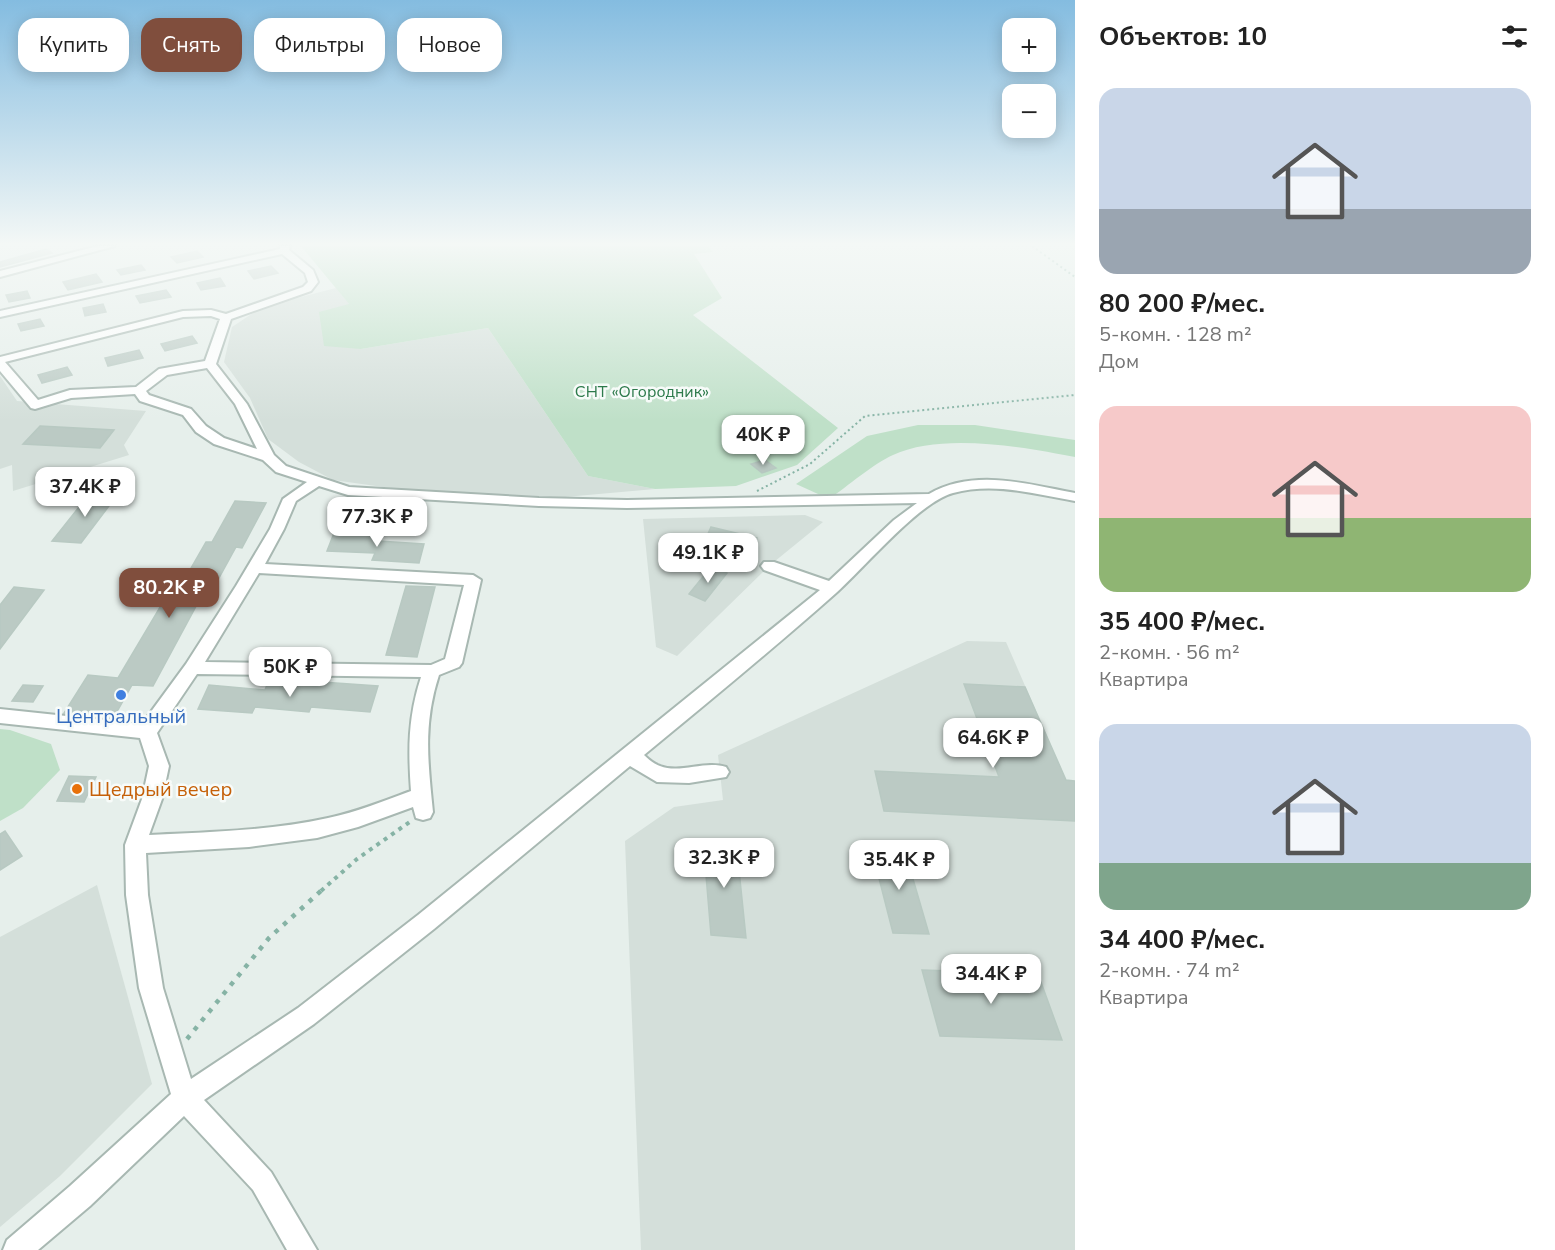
<!DOCTYPE html>
<html lang="ru">
<meta charset="utf-8">
<style>
:root{--surface:#fff;--page:#f2f2f2;--text:#222;--muted:#767676;--accent:#804e3d}
body{margin:0;font-family:"Nunito Sans",sans-serif;background:var(--page);color:var(--text);height:100vh;display:flex;flex-direction:column;font-size:22px;white-space:nowrap}
*{box-sizing:border-box;margin:0}
p{font-size:20px;color:var(--muted)}
.icon{flex:none;width:33px;height:33px;fill:none;stroke:currentColor;stroke-width:2;stroke-linecap:round;stroke-linejoin:round}
.map{position:relative;flex:1;overflow:hidden}
.side{display:flex;flex-direction:column;background:var(--surface);width:480px}
.side>*{flex:none}
.guide{position:absolute;left:18px;top:18px;width:570px;height:54px;display:flex;gap:12px}
.fabs{position:absolute;left:1002px;top:18px;display:grid;gap:12px}
.fabs a{display:grid;place-items:center;width:54px;height:54px;border-radius:12px;background:var(--surface);box-shadow:0 3px 15px #0003;font-size:30px}
.price{position:absolute;translate:-50% -51px;padding:0 14px;border-radius:12px;background:#fff;color:#222;font-size:20px;line-height:39px;filter:drop-shadow(0 2px 3px #0008)}
.price::after{content:'';position:absolute;left:50%;top:36px;width:18px;height:14px;margin-left:-9px;background:inherit;clip-path:polygon(0 0,100% 0,50% 100%)}
.price.active{background:var(--accent);color:#fff}
ul{padding:0;list-style:none}
li{display:grid;align-content:center;gap:12px;height:318px;padding:0 24px}
li span{display:grid;place-items:center;height:186px;border-radius:18px;color:#555}
li>.icon{margin-inline-start:auto}
span .icon{width:108px;height:108px;fill:#fffc;stroke-width:1}
li b{font-size:26px}
h2{display:flex;justify-content:space-between;align-items:center;height:72px;padding:0 24px;font-size:26px}
.tag{padding:0 21px;border-radius:18px;background:var(--surface);box-shadow:0 3px 15px #0003;font-size:21px;line-height:54px}
.tag.active{background:var(--accent);color:#fff}
main{display:flex;flex:1;min-height:0}
.map>svg:first-child{display:block}
</style>
<main>
<div class="map">
<svg width="1075" height="1250" viewBox="0 0 1075 1250">
<rect width="100%" height="100%" fill="#e6efeb"/>
<!-- built -->
<g fill="#d4dfda">
<path d="M336 288 350 305 361 349 488 328 588 476 655 489 565 497 419 492 333 480 299 462 268 439 250 398 224 362 232 327 262 307Z"/>
<path d="M0 376 17 401 146 411 124 445 129 455 13 491 12 465 0 469Z"/>
<path d="M805 515 823 522 769 566 677 656 656 647 643 519Z"/>
<path d="M967 641 1006 642 1066 780 1075 781V1250H641L625 841 674 807 723 800 718 755Z"/>
<path d="M97 885 152 1084 60 1176 0 1227V937Z"/>
</g>
<!-- green -->
<g fill="#bfe0c8">
<path d="M301 246H708L713 252 694 254 722 298 693 315 838 428 797 465 736 486 655 489 588 476 488 328 361 349 324 346 319 312 349 304Z"/>
<path d="M918 425H975L1075 440V457C1023 447 942 432 893 455 873 464 848 486 829 499L796 484 867 436Z"/>
<path d="M0 729 10 730 51 744 60 770 23 808 0 821Z"/>
</g>
<!-- building -->
<g fill="#bbcac4" stroke="#b8c9c2" stroke-width="1.5">
<path d="M46 249 52 253 0 267V262Z"/>
<path d="M197 251 203 257 177 263 171 257Z"/>
<path d="M141 265 145 270 121 275 117 270Z"/>
<path d="M271 266 278 273 254 279 248 271Z"/>
<path d="M96 274 102 282 68 290 63 282Z"/>
<path d="M220 278 225 286 201 290 197 283Z"/>
<path d="M166 290 171 297 140 303 136 296Z"/>
<path d="M27 291 30 298 9 302 6 295Z"/>
<path d="M103 304 106 312 85 316 83 308Z"/>
<path d="M40 319 44 326 21 331 18 324Z"/>
<path d="M192 336 197 343 165 351 161 344Z"/>
<path d="M139 350 143 358 108 366 105 358Z"/>
<path d="M67 367 72 375 42 383 38 375Z"/>
<path d="M40 426 114 430 100 448 23 444Z"/>
<path d="M765 460 776 468 762 473 751 464Z"/>
<path d="M91 492 118 494 81 543 52 541Z"/>
<path d="M235 501 266 503 242 548 236 547 214 587 207 586 153 686 132 685 114 717 64 713 88 675 118 678 175 582H183L206 542H212Z"/>
<path d="M711 527 757 538 750 554 704 543Z"/>
<path d="M334 533 380 536 378 541 424 544 419 563 372 560 375 553 327 551Z"/>
<path d="M711 567 727 573 705 601 689 594Z"/>
<path d="M406 586 435 587 417 657 386 655Z"/>
<path d="M14 587 44 590 0 649V605Z"/>
<path d="M268 682 320 687 322 682 378 686 370 712 311 707 309 712 255 707 252 713 198 709 209 685 265 690Z"/>
<path d="M964 684 1025 687 1066 780 1075 781V821L884 811 875 771 999 777Z"/>
<path d="M23 685 43 686 33 702 12 701Z"/>
<path d="M69 776 96 777 84 802 57 801Z"/>
<path d="M5 831 22 856 0 870V834Z"/>
<path d="M703 839 736 841 746 938 711 935Z"/>
<path d="M871 847 904 848 929 934 893 933Z"/>
<path d="M922 970 1038 974 1062 1040 940 1036Z"/>
</g>
<g fill="none" stroke-linecap="round" stroke-linejoin="round">
<!-- minor casing -->
<g stroke="#a8b8b2" stroke-width="4">
<g id="minor">
<path d="M98 246H115L0 277V271Z"/>
<path d="M280 246H290L289 250 313 270 318 282 311 291 231 319 216 364 247 404 274 455 286 466 349 487 539 498 627 500 929 494C974 468 1027 484 1075 493V501C1035 494 994 482 953 493 919 502 864 568 836 593 773 649 708 702 644 755 648 759 654 764 660 766 680 774 705 760 726 767L729 772 726 777 689 783 657 782 630 766 434 929 314 1024 204 1100 271 1172 317 1250H287L253 1190 184 1116 90 1206 38 1250H3L7 1240 70 1186 171 1094 139 988 126 895 125 845 142 799 149 766 140 738 0 723V709L142 724 186 664 236 586 270 529 283 499 307 482 276 472 263 460 214 444 196 432 183 415 140 401 135 394 71 398 35 409 31 408 0 371V357L183 311 211 310 226 314 303 287 308 282 305 273 282 254 0 317V311L280 249ZM211 316 220 319 205 361 159 369 136 387 70 390 38 400 5 362 183 317ZM207 368 235 404 257 449 224 438 206 426 191 409 149 395 146 391 167 375ZM319 486 348 495 539 506 627 508 917 503 894 520 829 581 774 562H764L761 566 764 570 820 590 418 915 298 1008 191 1079 163 988 148 895 146 853 249 847 317 838 358 827 413 807 416 818 423 820 430 818 433 812C428 762 423 724 439 675L459 667 462 663 481 580 473 575 265 564 284 529 296 501ZM259 573 464 585 445 659 431 665 205 662ZM197 674 421 677C408 717 408 750 411 791 384 801 357 812 328 818 269 831 209 832 149 835L162 799 169 766 157 733Z"/>
</g>
</g>
<!-- path-far2 -->
<g stroke="#86b3a5" stroke-width="2" stroke-dasharray="2 3" stroke-linecap="butt">
<path d="M1032 246 1075 277"/>
<path d="M757 491 810 464 865 416 1075 395"/>
</g>
<!-- path-far1 -->
<path stroke="#86b3a5" stroke-width="4" stroke-dasharray="4 5" stroke-linecap="butt" d="M321 891 357 859 411 821"/>
<!-- path -->
<path stroke="#86b3a5" stroke-width="4.5" stroke-dasharray="4.5 7" stroke-linecap="butt" d="M187 1039 269 938 323 889"/>
<!-- minor -->
<use href="#minor" fill="#fff" fill-rule="evenodd"/>
</g>
<!-- sky -->
<linearGradient id="sky" x2="0" y2="1"><stop stop-color="#84bce0"/><stop offset="0.58" stop-color="#f4f8f6"/><stop offset="1" stop-color="#f4f8f6" stop-opacity="0"/></linearGradient>
<rect width="1075" height="421" fill="url(#sky)"/>
<!-- markers -->
<circle fill="#3f7fe0" stroke="#f7fbf9" stroke-width="2" cx="121" cy="695" r="6"/>
<circle fill="#e8710a" stroke="#f7fbf9" stroke-width="2" cx="77" cy="789" r="6"/>
<g text-anchor="middle" dominant-baseline="central" stroke-width="5" stroke-linejoin="round" paint-order="stroke">
<!-- far-park labels -->
<g font-size="16" fill="#2d7a4b" stroke="#f7fbf9">
<text x="642" y="392">СНТ «Огородник»</text>
</g>
<!-- shop labels -->
<g font-size="20" fill="#366cbe" stroke="#f7fbf9">
<text x="121" y="716">Центральный</text>
</g>
<!-- food labels -->
<g font-size="20" fill="#c56008" stroke="#f7fbf9" text-anchor="start">
<text x="89" y="789">Щедрый вечер</text>
</g>
</g>
</svg>
<div class="fabs">
<a>+</a>
<a>−</a>
</div>
<b class="price" style="left:763px;top:466px">40K ₽</b>
<b class="price" style="left:85px;top:518px">37.4K ₽</b>
<b class="price" style="left:377px;top:548px">77.3K ₽</b>
<b class="price" style="left:708px;top:584px">49.1K ₽</b>
<b class="price active" style="left:169px;top:619px">80.2K ₽</b>
<b class="price" style="left:290px;top:698px">50K ₽</b>
<b class="price" style="left:993px;top:769px">64.6K ₽</b>
<b class="price" style="left:724px;top:889px">32.3K ₽</b>
<b class="price" style="left:899px;top:891px">35.4K ₽</b>
<b class="price" style="left:991px;top:1005px">34.4K ₽</b>
<div class="guide">
<a class="tag">Купить</a>
<a class="tag active">Снять</a>
<a class="tag">Фильтры</a>
<a class="tag">Новое</a>
</div>
</div>
<section class="side">
<h2>Объектов: 10<svg class="icon" aria-label="filters" viewBox="0 0 24 24"><path d="M4 7h16M4 17h16"/><circle cx="9" cy="7" r="2"/><circle cx="15" cy="17" r="2"/></svg></h2>
<ul>
<li><span style="background:linear-gradient(#c9d6e8 65%,#9aa5b1 0)"><svg class="icon" aria-label="home" viewBox="0 0 24 24"><path d="M3 11l9-7 9 7M6 9v11h12V9"/></svg></span><div><b>80 200 ₽/мес.</b><p>5-комн. · 128 m²</p><p>Дом</p></div></li>
<li><span style="background:linear-gradient(#f6c9c9 60%,#8fb573 0)"><svg class="icon" aria-label="home" viewBox="0 0 24 24"><path d="M3 11l9-7 9 7M6 9v11h12V9"/></svg></span><div><b>35 400 ₽/мес.</b><p>2-комн. · 56 m²</p><p>Квартира</p></div></li>
<li><span style="background:linear-gradient(#c9d6e8 75%,#7fa58c 0)"><svg class="icon" aria-label="home" viewBox="0 0 24 24"><path d="M3 11l9-7 9 7M6 9v11h12V9"/></svg></span><div><b>34 400 ₽/мес.</b><p>2-комн. · 74 m²</p><p>Квартира</p></div></li>
</ul>
</section>
</main>
